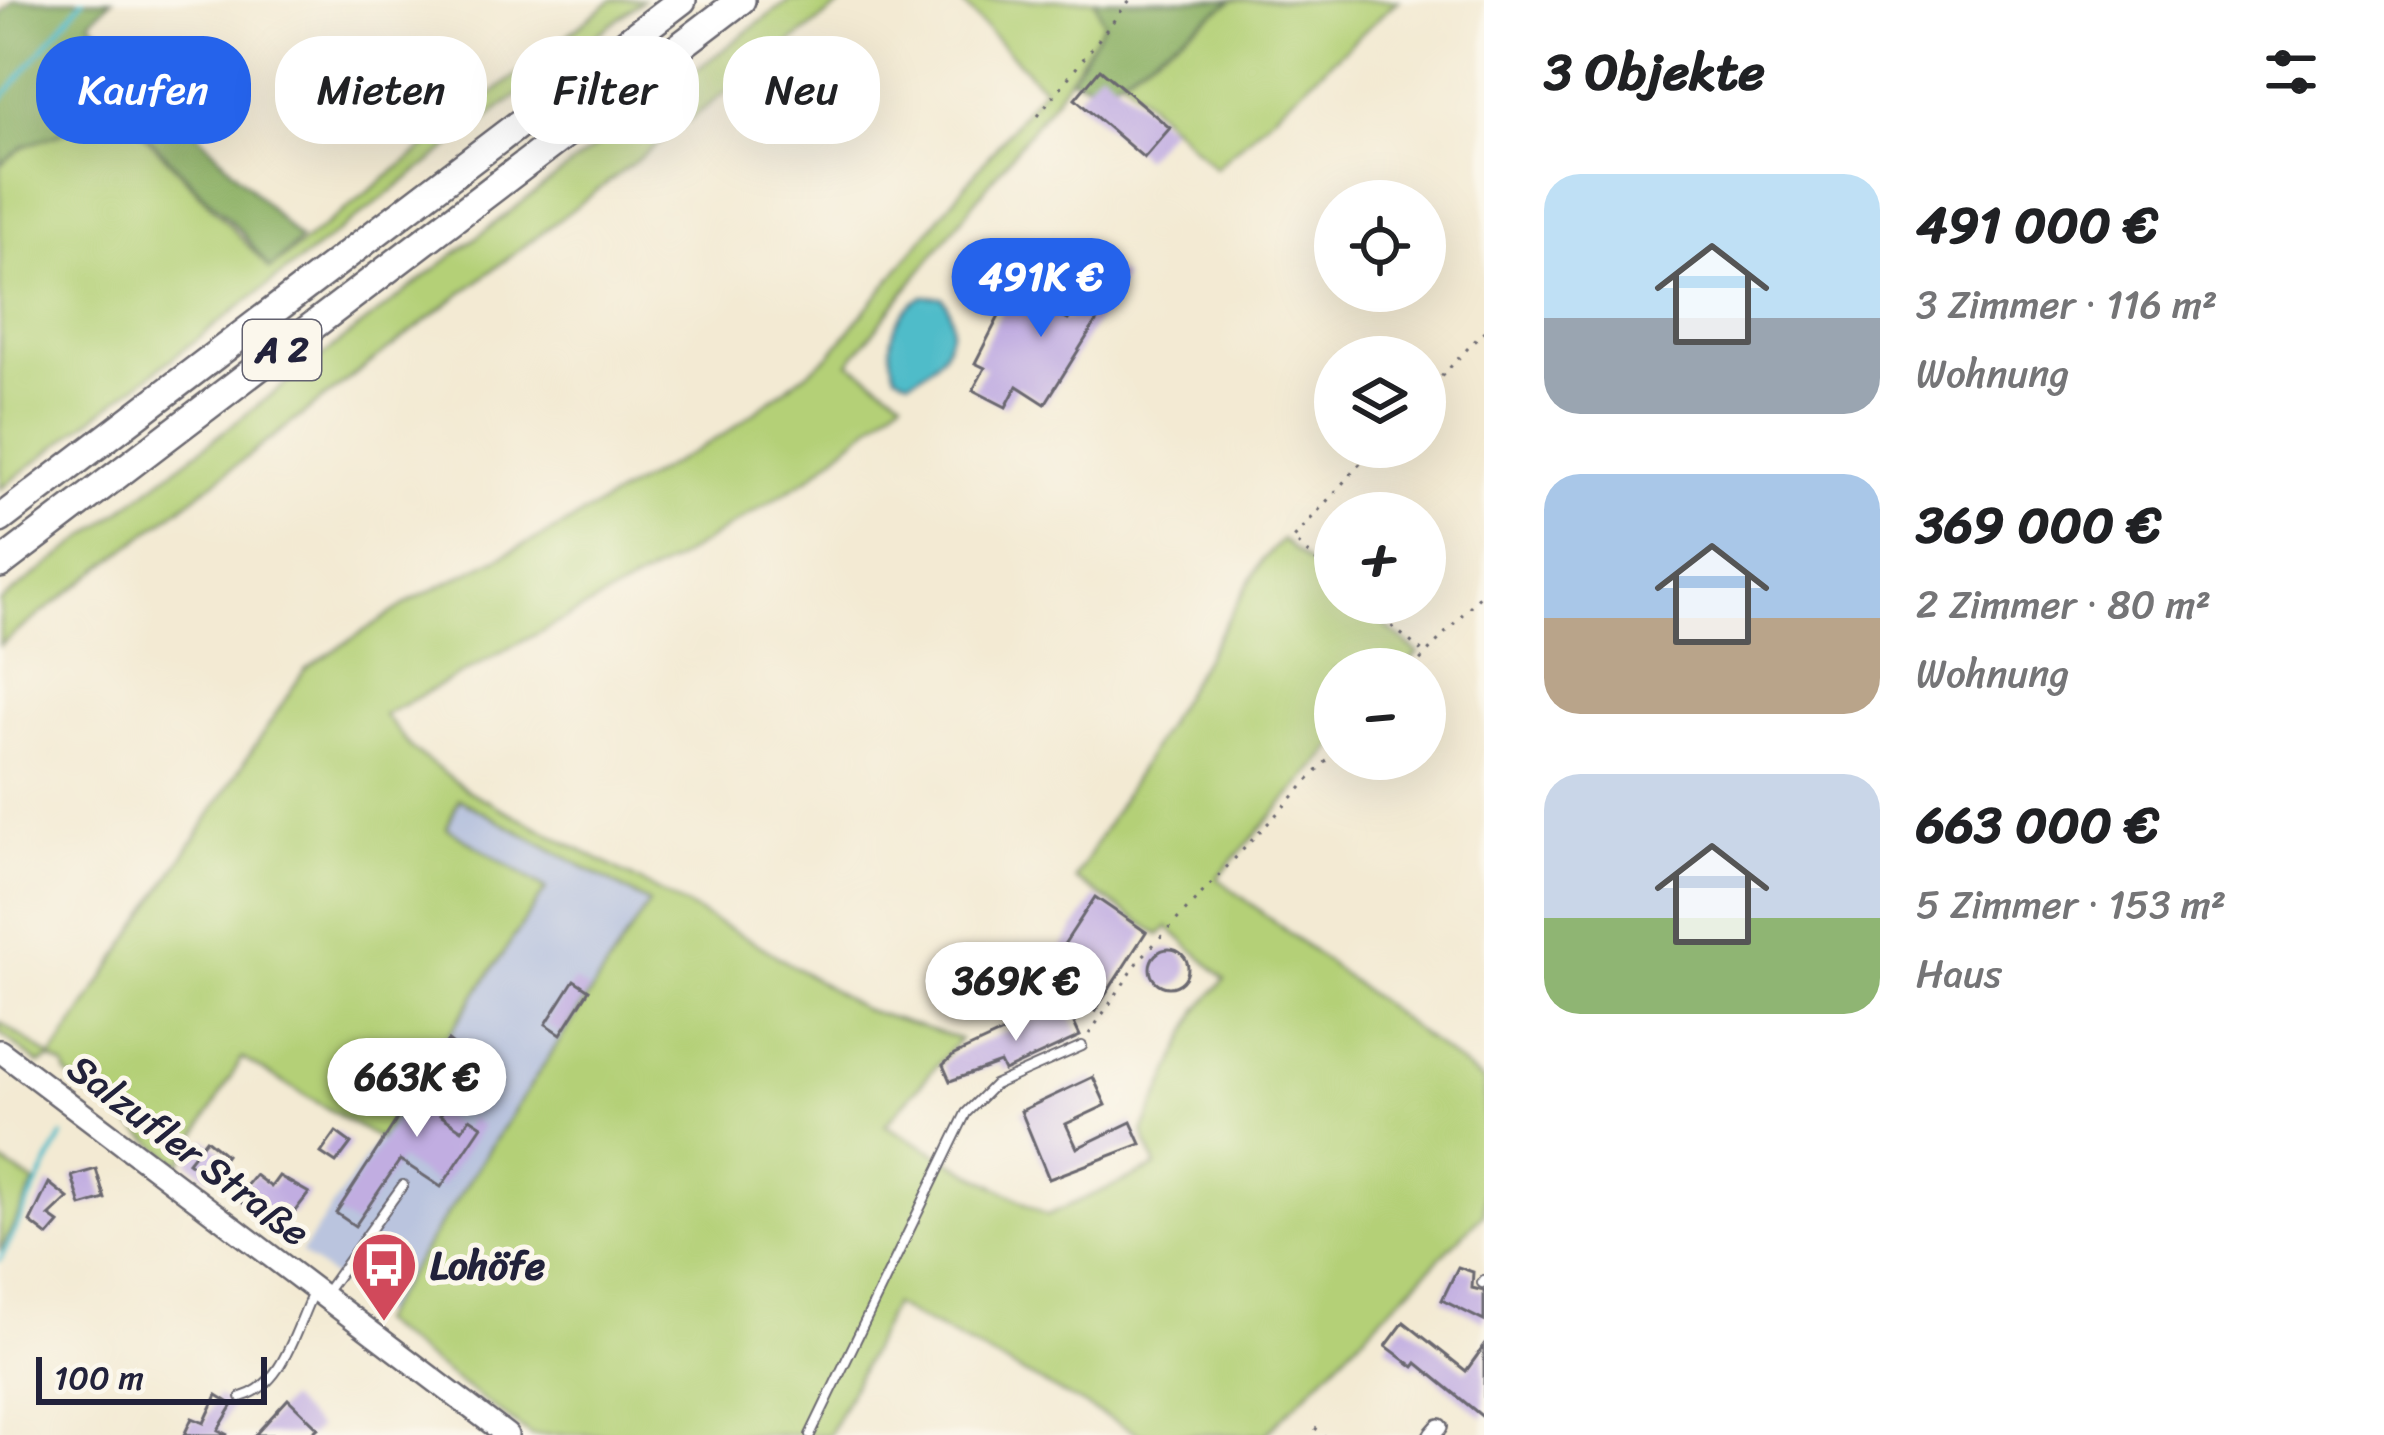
<!DOCTYPE html>
<html lang="de">
<meta charset="utf-8">
<style>
:root{--surface:#fff;--page:#f2f2f2;--text:#202124;--muted:#757577;--accent:#2563eb}
body{margin:0;font-family:Sriracha,sans-serif;background:var(--page);color:var(--text);height:100vh;display:flex;flex-direction:column;font-size:45px;white-space:nowrap}
*{box-sizing:border-box;margin:0}
p{font-size:39px;color:var(--muted)}
.icon{flex:none;width:66px;height:66px;fill:none;stroke:currentColor;stroke-width:2;stroke-linecap:round;stroke-linejoin:round}
.map{position:relative;flex:1;overflow:hidden}
.side{display:flex;flex-direction:column;background:var(--surface);width:900px}
.side>*{flex:none}
.guide{position:absolute;left:36px;top:36px;width:1140px;height:108px;display:flex;gap:24px}
.buttons{position:absolute;left:1314px;top:180px;display:grid;gap:24px}
.buttons a{display:grid;place-items:center;width:132px;height:132px;border-radius:50%;background:var(--surface);box-shadow:0 12px 48px #0002;font-size:60px}
.scale{position:absolute;left:36px;bottom:30px;width:231px;box-sizing:border-box;padding-left:12px;border:6px solid #22223b;border-top:0;font-size:33px;line-height:42px;white-space:nowrap;color:#22223b;-webkit-text-stroke:9px #fbf7ec;paint-order:stroke}
.price{position:absolute;translate:-50% -102px;padding:0 27px;border-radius:42px;background:#fff;color:#222;font-size:39px;line-height:78px;filter:drop-shadow(0 3px 6px #0008)}
.price::after{content:'';position:absolute;left:50%;top:72px;width:36px;height:27px;margin-left:-18px;background:inherit;clip-path:polygon(0 0,100% 0,50% 100%)}
.price.active{background:var(--accent);color:#fff}
ul{padding:0;list-style:none}
li{display:flex;align-items:center;gap:36px;height:300px;padding:0 60px}
li span{display:grid;place-items:center;flex:none;width:336px;height:240px;border-radius:36px;color:#555}
li>.icon{margin-inline-start:auto}
span .icon{width:144px;height:144px;fill:#fffc;stroke-width:1}
li b{font-size:51px}
h2{display:flex;justify-content:space-between;align-items:center;height:144px;padding:0 60px;font-size:51px}
.pill{padding:0 42px;border-radius:48px;background:var(--surface);box-shadow:0 12px 48px #0002;font-size:42px;line-height:108px}
.pill.active{background:var(--accent);color:#fff}
main{display:flex;flex:1;min-height:0}
.map>svg:first-child{display:block}
</style>
<main>
<div class="map">
<svg width="1484" height="1435" viewBox="0 0 1484 1435">
<rect width="100%" height="100%" fill="#fbf7ec"/>
<filter id="ink" filterUnits="userSpaceOnUse"><feTurbulence type="fractalNoise" baseFrequency=".00833" numOctaves="2"/><feDisplacementMap in="SourceGraphic" scale="24" xChannelSelector="R" yChannelSelector="G"/><feConvolveMatrix kernelMatrix="1 2 1 2 8 2 1 2 1" color-interpolation-filters="sRGB"/></filter>
<filter id="wash" filterUnits="userSpaceOnUse"><feTurbulence type="fractalNoise" baseFrequency=".004" numOctaves="4" result="noise"/><feDisplacementMap in="SourceGraphic" scale="48" xChannelSelector="R" yChannelSelector="G"/><feGaussianBlur stdDeviation="2.7" result="paint"/><feColorMatrix in="noise" values="0 0 0 0 0 0 0 0 0 0 0 0 0 0 0 0 0 1.4 0 .05"/><feComposite in="paint" operator="in"/></filter>
<g filter="url(#wash)">
<rect width="100%" height="100%" fill="#f3ead3"/>
<!-- industrial -->
<path fill="#bac4de" d="M460 798 650 903 382 1315 301 1253 546 889 447 827Z"/>
<!-- green -->
<g fill="#b4d077" stroke="#6b7959" stroke-width="3">
<path d="M612 0H643L0 489V165L24 146 122 111 270 269Z"/>
<path d="M790 0H847L0 645V602C265 403 524 197 790 0Z"/>
<path d="M959 0H1095L1105 23 1054 100 849 363 903 398 809 478 672 562 384 715 412 749 465 789 756 943 863 1009 960 1039 885 1125 1047 1215 1156 1167 1143 1132 1198 1010 1225 979 1168 927 1160 935 1075 879 1262 561 1282 540 1335 584V603H1358L1418 653 1403 669H1335V745L1217 878 1484 1082V1213L1265 1435H1141L893 1305 829 1435H531L377 1322 649 903 459 799 447 828 546 889 379 1139 242 1058 180 1164 67 1075 65 1067 51 1059 39 1064 0 1033V1022L52 1058 305 669 412 600 559 528 728 432 829 356 1043 88Z"/>
<path d="M1233 0H1398L1215 168 1122 77Z"/>
<path d="M0 1161 35 1183 0 1251Z"/>
</g>
<!-- forest -->
<g fill="#8fb268" stroke="#586a52" stroke-width="3">
<path d="M14 0H112L90 21 300 240 270 269 244 235 122 111 24 146 0 165V15Z"/>
<path d="M1095 0H1233L1104 88 1070 78 1104 23Z"/>
</g>
<!-- water -->
<path fill="#4fbcc9" stroke="#386f82" stroke-width="3" d="M923 296 942 297C966 330 941 367 909 380L896 374C884 343 894 313 923 296Z"/>
<g fill="none" stroke-linecap="round" stroke-linejoin="round">
<!-- stream -->
<g stroke="#4fbcc9" stroke-width="4.5">
<path d="M0 101 83 0"/>
<path d="M0 1260 62 1136"/>
</g>
</g>
<g id="blocks">
<!-- building -->
<g fill="#c1ade1">
<path d="M1100 69 1170 128 1144 158 1075 99Z"/>
<path d="M1093 257 1124 277 1045 404 1017 386 1006 407 973 390 985 368 975 363 1012 291 1068 320 1089 286 1079 279Z"/>
<path d="M1095 897 1146 932 1095 1011 1044 975Z"/>
<circle cx="1169" cy="968" r="19"/>
<path d="M574 980 589 990 561 1034 546 1024Z"/>
<path d="M1065 1004 1080 1036 1004 1071 1000 1063 950 1081 943 1065 954 1055Z"/>
<path d="M448 1041 460 1050 444 1074 460 1085 440 1115 462 1130 470 1118 482 1126 441 1187 400 1160 355 1226 336 1213Z"/>
<path d="M1093 1077 1106 1105 1066 1124 1077 1148 1131 1122 1141 1144 1049 1179 1021 1111Z"/>
<path d="M336 1132 351 1143 336 1163 321 1153Z"/>
<path d="M206 1139 226 1155 209 1178 188 1162Z"/>
<path d="M96 1169 105 1199 81 1206 72 1176Z"/>
<path d="M255 1175 271 1187 279 1176 309 1193 292 1215 280 1206 268 1222 236 1198Z"/>
<path d="M49 1183 68 1198 49 1216 59 1223 48 1236 30 1222Z"/>
<path d="M1458 1267 1473 1272 1472 1288 1484 1291V1321L1442 1300Z"/>
<path d="M1404 1322 1466 1371 1484 1346V1418L1417 1363 1414 1367 1386 1346Z"/>
<path d="M217 1395 233 1405 218 1430 228 1435H184L192 1418 204 1423Z"/>
<path d="M288 1399 318 1428 310 1435H255Z"/>
</g>
</g>
</g>
<g filter="url(#ink)">
<use href="#blocks" fill-opacity="0" stroke="#6b6870" stroke-width="3"/>
<g fill="none" stroke-linecap="round" stroke-linejoin="round">
<!-- lane casing -->
<g stroke="#6b6870" stroke-width="12">
<g id="lane">
<path d="M1482 1283 1484 1280"/>
<path d="M323 1296 403 1185"/>
<path d="M241 1397C283 1386 295 1330 312 1295"/>
<path d="M810 1435 966 1113 994 1085 1082 1046"/>
</g>
</g>
<!-- street casing -->
<g stroke="#6b6870" stroke-width="20">
<path id="street" d="M1432 1435 1439 1427"/>
</g>
<!-- secondary casing -->
<g stroke="#6b6870" stroke-width="26">
<path id="secondary" d="M0 1051 507 1435"/>
</g>
<!-- highway casing -->
<g stroke="#6b6870" stroke-width="32">
<g id="highway">
<path d="M0 519 682 0"/>
<path d="M0 564 741 0"/>
</g>
</g>
<!-- path -->
<g stroke="#6b6870" stroke-width="3" stroke-dasharray="3 9" stroke-linecap="butt">
<path d="M1038 116 1130 0"/>
<path d="M1425 394 1484 331"/>
<path d="M1335 579 1293 539 1375 447"/>
<path d="M1364 603 1424 653"/>
<path d="M1412 669 1484 591"/>
<path d="M1089 1034 1141 958 1335 752"/>
<path d="M1315 1428 1325 1435"/>
</g>
<!-- lane -->
<use href="#lane" stroke="#fff" stroke-width="8"/>
<!-- street -->
<use href="#street" stroke="#fff" stroke-width="15"/>
<!-- secondary -->
<use href="#secondary" stroke="#fff" stroke-width="21"/>
<!-- highway -->
<use href="#highway" stroke="#fff" stroke-width="27"/>
</g>
</g>
<!-- icons -->
<defs>
<g id="bus-pin" transform="scale(3.45)"><path d="M0 17L-7.5 6A9.5 9.5 0 1 1 7.5 6Z" fill="#d1495b" stroke="#fbf7ec"/><path d="M-5-6H5V4H4V6H2V4H-2V6H-4V4H-5ZM-3.5-4V0h7V-4ZM-3.5 1.2v1.5H-2V1.2ZM2 1.2v1.5H3.5V1.2Z" fill="#fff"/></g>
</defs>
<g fill-rule="evenodd">
<use href="#bus-pin" x="384" y="1265"/>
</g>
<g text-anchor="middle" dominant-baseline="central" stroke-width="10" stroke-linejoin="round" paint-order="stroke">
<!-- shield labels -->
<rect fill="#fbf7ec" stroke="#636270" stroke-width="3" x="243" y="320" width="78" height="60" rx="9"/>
<g font-size="36" font-weight="bold" fill="#22223b">
<text x="282" y="350">A 2</text>
</g>
<!-- street labels -->
<g font-size="39" fill="#22223b" stroke="#fbf7ec">
<text transform="translate(189 1150) rotate(37)">Salzufler Straße</text>
</g>
<!-- poi labels -->
<g font-size="39" font-weight="bold" fill="#22223b" stroke="#fbf7ec" text-anchor="start">
<text x="430" y="1265">Lohöfe</text>
</g>
</g>
</svg>
<div class="buttons">
<a><svg class="icon" aria-label="locate" viewBox="0 0 24 24"><circle cx="12" cy="12" r="6"/><path d="M12 2v4M12 18v4M2 12h4M18 12h4"/></svg></a>
<a><svg class="icon" aria-label="layers" viewBox="0 0 24 24"><path d="M12 4l9 5-9 5-9-5zM3 14l9 5 9-5"/></svg></a>
<a>+</a>
<a>−</a>
</div>
<div class="scale">100 m</div>
<b class="price active" style="left:1041px;top:340px">491K €</b>
<b class="price" style="left:1016px;top:1044px">369K €</b>
<b class="price" style="left:417px;top:1140px">663K €</b>
<div class="guide">
<a class="pill active">Kaufen</a>
<a class="pill">Mieten</a>
<a class="pill">Filter</a>
<a class="pill">Neu</a>
</div>
</div>
<section class="side">
<h2>3 Objekte<svg class="icon" aria-label="filters" viewBox="0 0 24 24"><path d="M4 7h16M4 17h16"/><circle cx="9" cy="7" r="2"/><circle cx="15" cy="17" r="2"/></svg></h2>
<ul>
<li><span style="background:linear-gradient(#bfe0f5 60%,#9aa5b1 0)"><svg class="icon" aria-label="home" viewBox="0 0 24 24"><path d="M3 11l9-7 9 7M6 9v11h12V9"/></svg></span><div><b>491 000 €</b><p>3 Zimmer · 116 m²</p><p>Wohnung</p></div></li>
<li><span style="background:linear-gradient(#a9c7e8 60%,#b9a48a 0)"><svg class="icon" aria-label="home" viewBox="0 0 24 24"><path d="M3 11l9-7 9 7M6 9v11h12V9"/></svg></span><div><b>369 000 €</b><p>2 Zimmer · 80 m²</p><p>Wohnung</p></div></li>
<li><span style="background:linear-gradient(#c9d6e8 60%,#8fb573 0)"><svg class="icon" aria-label="home" viewBox="0 0 24 24"><path d="M3 11l9-7 9 7M6 9v11h12V9"/></svg></span><div><b>663 000 €</b><p>5 Zimmer · 153 m²</p><p>Haus</p></div></li>
</ul>
</section>
</main>
